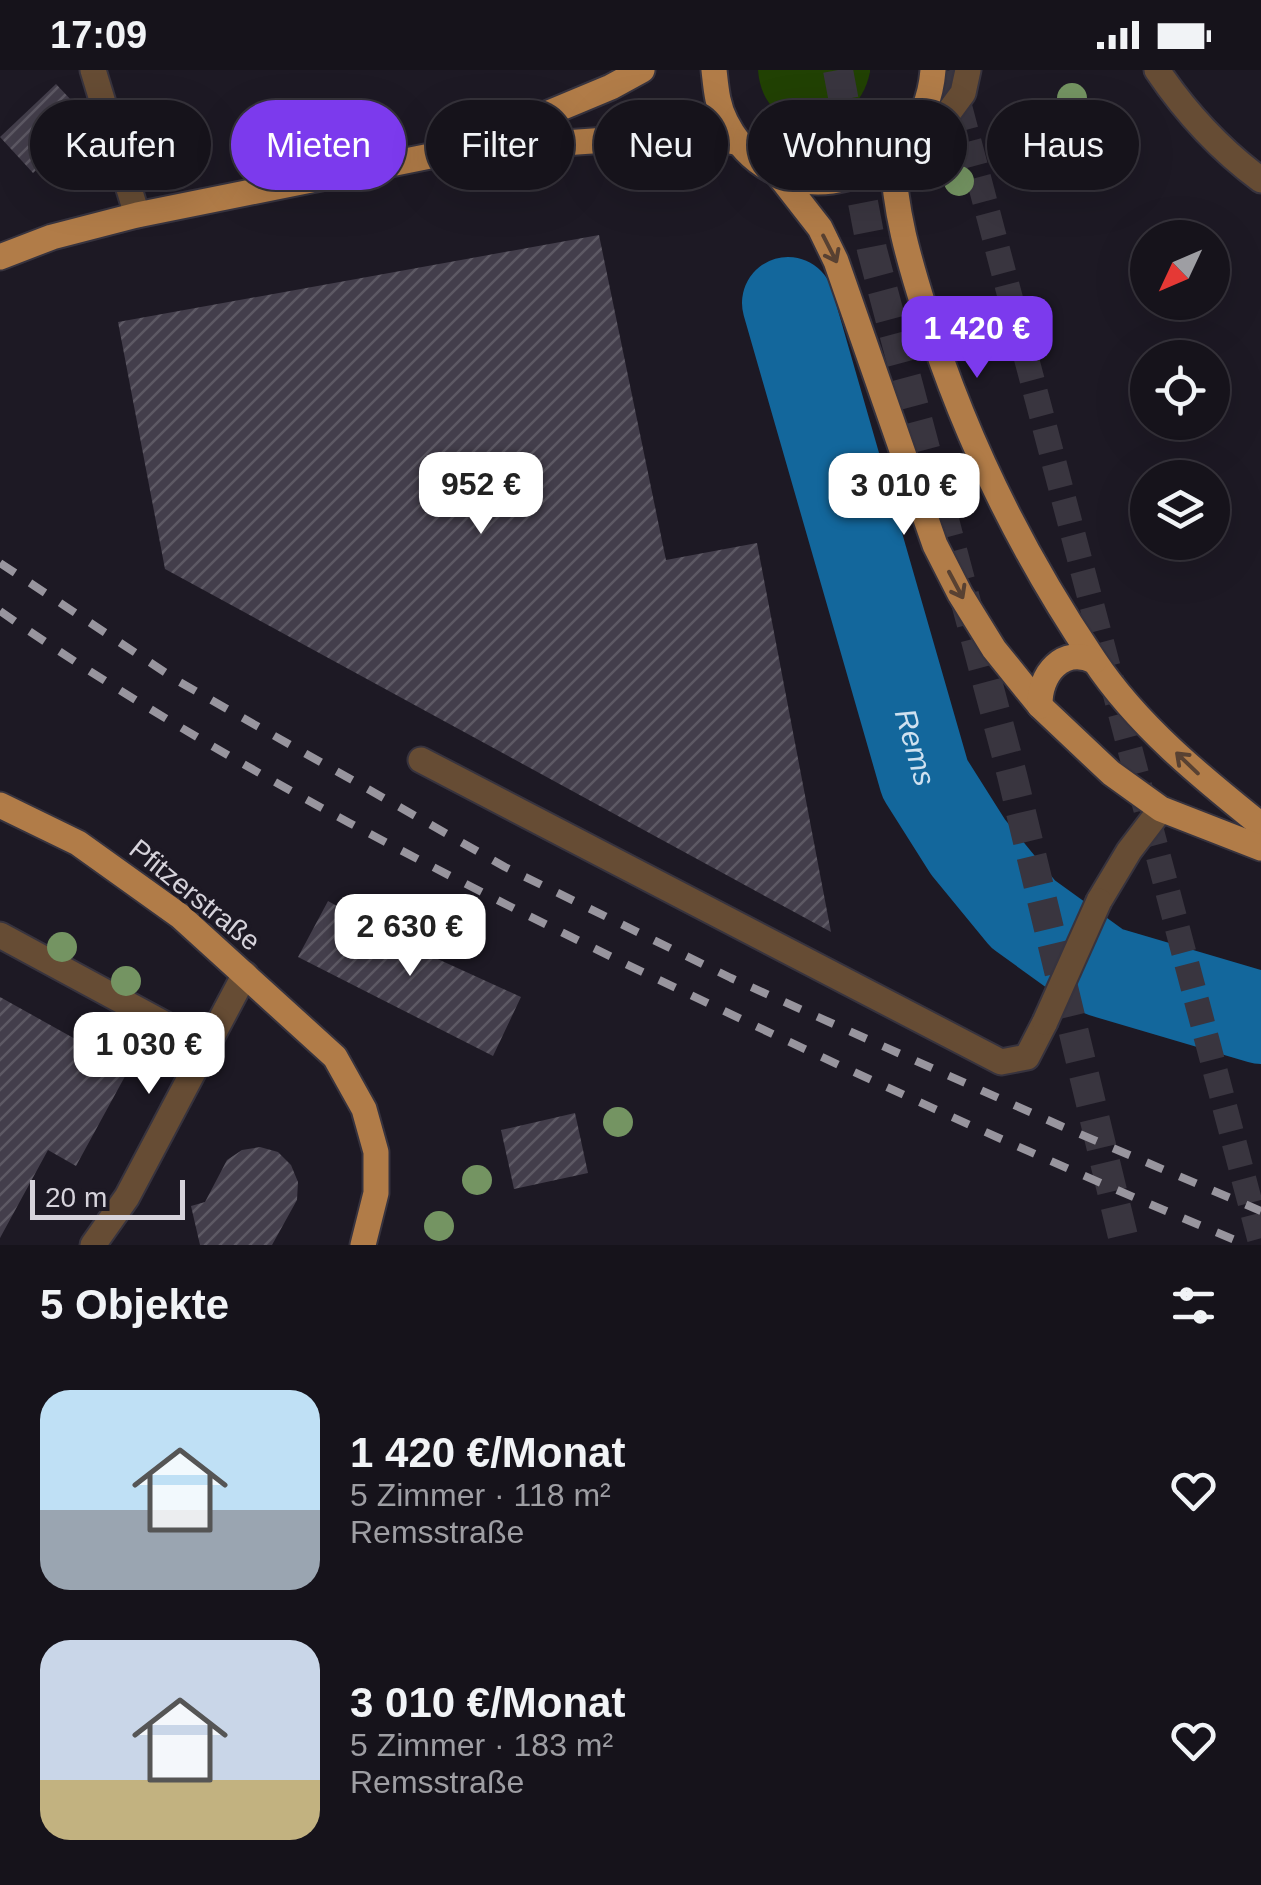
<!DOCTYPE html>
<html lang="de">
<meta charset="utf-8">
<style>
:root{--surface:#16131b;--page:#232028;--text:#f1f3f6;--muted:#9e9ea3;--line:#35323a;--accent:#7c3aed}
body{margin:0;font-family:Helvetica,sans-serif;background:var(--page);color:var(--text);height:100vh;display:flex;flex-direction:column;font-size:38px;white-space:nowrap}
*{box-sizing:border-box;margin:0}
p{font-size:32px;color:var(--muted)}
.icon{flex:none;width:55px;height:55px;fill:none;stroke:currentColor;stroke-width:2;stroke-linecap:round;stroke-linejoin:round}
.map{position:relative;height:1175px;overflow:hidden}
.drawer{display:flex;flex-direction:column;background:var(--surface);flex:1}
.drawer>*{flex:none}
.hud{position:absolute;left:30px;top:30px;width:1202px;height:90px;display:flex;gap:20px}
.needle{width:65px;rotate:226deg}
.fabs{position:absolute;left:1130px;top:150px;display:grid;gap:20px}
.fabs a{display:grid;place-items:center;width:100px;height:100px;border-radius:50%;background:var(--surface);box-shadow:0 10px 40px #0002,0 0 0 2px var(--line);font-size:50px}
.scale{position:absolute;left:30px;bottom:25px;width:155px;box-sizing:border-box;padding-left:10px;border:5px solid #d6d3db;border-top:0;font-size:28px;line-height:35px;white-space:nowrap;color:#d6d3db;-webkit-text-stroke:8px #1d1924;paint-order:stroke}
.price{position:absolute;translate:-50% -85px;padding:0 22px;border-radius:20px;background:#fff;color:#222;font-size:32px;line-height:65px;filter:drop-shadow(0 2px 5px #0008)}
.price::after{content:'';position:absolute;left:50%;top:60px;width:30px;height:22px;margin-left:-15px;background:inherit;clip-path:polygon(0 0,100% 0,50% 100%)}
.price.active{background:var(--accent);color:#fff}
ul{padding:0;list-style:none}
li{display:flex;align-items:center;gap:30px;height:250px;padding:0 40px}
li span{display:grid;place-items:center;flex:none;width:280px;height:200px;border-radius:30px;color:#555}
li>.icon{margin-inline-start:auto}
span .icon{width:120px;height:120px;fill:#fffc;stroke-width:1}
li b{font-size:42px}
h2{display:flex;justify-content:space-between;align-items:center;height:120px;padding:0 40px;font-size:42px}
.chip{padding:0 35px;border-radius:45px;background:var(--surface);box-shadow:0 10px 40px #0002,0 0 0 2px var(--line);font-size:35px;line-height:90px}
.chip.active{background:var(--accent);color:#fff}
.status{display:flex;justify-content:space-between;align-items:center;height:70px;padding:0 50px;background:var(--surface);direction:ltr}
.status svg{height:28px;fill:currentColor}
.map>svg:first-child{display:block}
</style>
<div class="status"><b>17:09</b><svg viewBox="0 0 49 12"><path d="M0 12V9h3v3zM5 12V6h3v6zM10 12V3h3v9zM15 12V0h3v12zM26 1h20v11H26zM47 4h2v5h-2z"/></svg></div>
<div class="map">
<svg width="1261" height="1175" viewBox="0 0 1261 1175">
<defs>
<pattern id="building-hatch" width="6" height="6" patternUnits="userSpaceOnUse" patternTransform="scale(2.5)"><rect width="6" height="6" fill="#433e4b"/><path d="M-1 1l2-2M0 6l6-6M5 7l2-2" fill="none" stroke="#5d5964"/></pattern>
</defs>
<rect width="100%" height="100%" fill="#1d1924"/>
<!-- green -->
<path fill="#214103" d="M758 0H870V2C856 72 763 72 758 0Z"/>
<g fill="none" stroke-linecap="round" stroke-linejoin="round">
<!-- river -->
<path stroke="#13679c" stroke-width="92" id="s1" d="M788 233 925 709 968 777 1023 844 1102 901 1261 948"/>
</g>
<!-- building -->
<g fill="url(#building-hatch)">
<path d="M56 14 89 49 33 103 0 67Z"/>
<path d="M599 165 666 490 757 473 831 862 165 499 118 252Z"/>
<path d="M328 831 407 875 521 927 493 986 298 887Z"/>
<path d="M0 927 129 999 76 1096 48 1080 0 1168Z"/>
<path d="M575 1043 588 1103 514 1119 501 1060Z"/>
<path d="M260 1077 278 1082 291 1095 298 1112 297 1130 272 1175H200L191 1136 205 1132 227 1090 242 1080Z"/>
</g>
<g fill="none" stroke-linecap="round" stroke-linejoin="round">
<!-- minor-tunnel -->
<path stroke="#39353f" stroke-width="25" stroke-dasharray="25 12" stroke-linecap="butt" d="M950 0 1261 1174"/>
<!-- highway-tunnel -->
<path stroke="#39353f" stroke-width="30" stroke-dasharray="30 15" stroke-linecap="butt" d="M838 0 872 180 1012 705 1125 1175"/>
<!-- minor casing -->
<g stroke="#37333e" stroke-width="29">
<g id="minor">
<path d="M93 0 137 145"/>
<path d="M1157 0C1186 43 1219 79 1261 110"/>
<path d="M926 73 963 23 968 0"/>
<path d="M421 690 1001 992 1027 987 1045 952"/>
<path d="M1099 831 1129 781 1161 739"/>
<path d="M0 865 207 977"/>
<path d="M93 1175 127 1127 245 904"/>
</g>
</g>
<!-- major casing -->
<g stroke="#37333e" stroke-width="29">
<g id="major">
<path d="M714 0C716 18 717 35 726 52 779 156 924 115 933 0"/>
<path d="M479 72 611 17 642 0"/>
<path d="M893 85C894 140 909 190 925 241 964 366 1021 482 1094 590 1137 655 1201 707 1261 755"/>
<path d="M774 99 820 158 836 191 935 475 960 524 994 579 1040 636 1111 703 1161 739 1261 778"/>
<path d="M0 187 52 167 137 145 460 80 695 64 740 73"/>
<path d="M1040 636C1039 604 1063 576 1094 591"/>
<path d="M0 735 78 773 180 846 335 987 364 1039 376 1082V1123L363 1175"/>
</g>
</g>
<!-- minor -->
<use href="#minor" stroke="#664c34" stroke-width="25"/>
<!-- major -->
<use href="#major" stroke="#b17c48" stroke-width="25"/>
<!-- rail -->
<g stroke="#98959e" stroke-width="8" stroke-dasharray="18 18" stroke-linecap="butt">
<path d="M0 493 178 611 505 797 731 908 1061 1056 1261 1141"/>
<path d="M0 541C195 677 412 789 626 894 831 993 1037 1088 1247 1175"/>
</g>
<!-- minor-bridge casing -->
<g stroke="#37333e" stroke-width="29" stroke-linecap="butt">
<path id="minor-bridge" d="M1045 952 1099 831"/>
</g>
<!-- minor-bridge -->
<use href="#minor-bridge" stroke="#664c34" stroke-width="25"/>
</g>
<!-- trees -->
<g fill="#749462">
<circle cx="1072" cy="28" r="15"/>
<circle cx="959" cy="111" r="15"/>
<circle cx="62" cy="877" r="15"/>
<circle cx="126" cy="911" r="15"/>
<circle cx="618" cy="1052" r="15"/>
<circle cx="477" cy="1110" r="15"/>
<circle cx="439" cy="1156" r="15"/>
</g>
<!-- one-way arrows -->
<defs><path id="oneway-shaft" d="M-6 0H5M1.5-3L5.5 0L1.5 3" fill="none" stroke-width="1.6" stroke-linecap="round" stroke-linejoin="round" transform="scale(2.5)"/></defs>
<g stroke="#584132">
<use href="#oneway-shaft" transform="translate(830 179) rotate(63)"/>
<use href="#oneway-shaft" transform="translate(956 515) rotate(62)"/>
<use href="#oneway-shaft" transform="translate(1187 693) rotate(-136)"/>
</g>
<g text-anchor="middle" dominant-baseline="central" stroke-width="8" stroke-linejoin="round" paint-order="stroke">
<!-- street labels -->
<g font-size="28" fill="#d6d3db" stroke="#1d1924">
<text transform="translate(195 825) rotate(39)">Pfitzerstraße</text>
</g>
<!-- water labels -->
<g font-size="30" font-style="italic" fill="#cfe1f0" stroke="#1d1924">
<text stroke="none"><textPath href="#s1" startOffset="462">Rems</textPath></text>
</g>
</g>
</svg>
<div class="fabs">
<a><svg class="needle" viewBox="-14 -14 28 28"><path d="M0-13l5 13h-10z" fill="#e53935"/><path d="M0 13l5-13h-10z" fill="#9e9ea3"/></svg></a>
<a><svg class="icon" aria-label="locate" viewBox="0 0 24 24"><circle cx="12" cy="12" r="6"/><path d="M12 2v4M12 18v4M2 12h4M18 12h4"/></svg></a>
<a><svg class="icon" aria-label="layers" viewBox="0 0 24 24"><path d="M12 4l9 5-9 5-9-5zM3 14l9 5 9-5"/></svg></a>
</div>
<div class="scale">20 m</div>
<b class="price active" style="left:977px;top:311px">1 420 €</b>
<b class="price" style="left:481px;top:467px">952 €</b>
<b class="price" style="left:904px;top:468px">3 010 €</b>
<b class="price" style="left:410px;top:909px">2 630 €</b>
<b class="price" style="left:149px;top:1027px">1 030 €</b>
<div class="hud">
<a class="chip">Kaufen</a>
<a class="chip active">Mieten</a>
<a class="chip">Filter</a>
<a class="chip">Neu</a>
<a class="chip">Wohnung</a>
<a class="chip">Haus</a>
</div>
</div>
<section class="drawer">
<h2>5 Objekte<svg class="icon" aria-label="filters" viewBox="0 0 24 24"><path d="M4 7h16M4 17h16"/><circle cx="9" cy="7" r="2"/><circle cx="15" cy="17" r="2"/></svg></h2>
<ul>
<li><span style="background:linear-gradient(#bfe0f5 60%,#9aa5b1 0)"><svg class="icon" aria-label="home" viewBox="0 0 24 24"><path d="M3 11l9-7 9 7M6 9v11h12V9"/></svg></span><div><b>1 420 €/Monat</b><p>5 Zimmer · 118 m²</p><p>Remsstraße</p></div><svg class="icon" aria-label="heart" viewBox="0 0 24 24"><path d="M12 20l-8-8c-3-5 5-10 8-4 3-6 11-1 8 4z"/></svg></li>
<li><span style="background:linear-gradient(#c9d6e8 70%,#c2b280 0)"><svg class="icon" aria-label="home" viewBox="0 0 24 24"><path d="M3 11l9-7 9 7M6 9v11h12V9"/></svg></span><div><b>3 010 €/Monat</b><p>5 Zimmer · 183 m²</p><p>Remsstraße</p></div><svg class="icon" aria-label="heart" viewBox="0 0 24 24"><path d="M12 20l-8-8c-3-5 5-10 8-4 3-6 11-1 8 4z"/></svg></li>
</ul>
</section>
